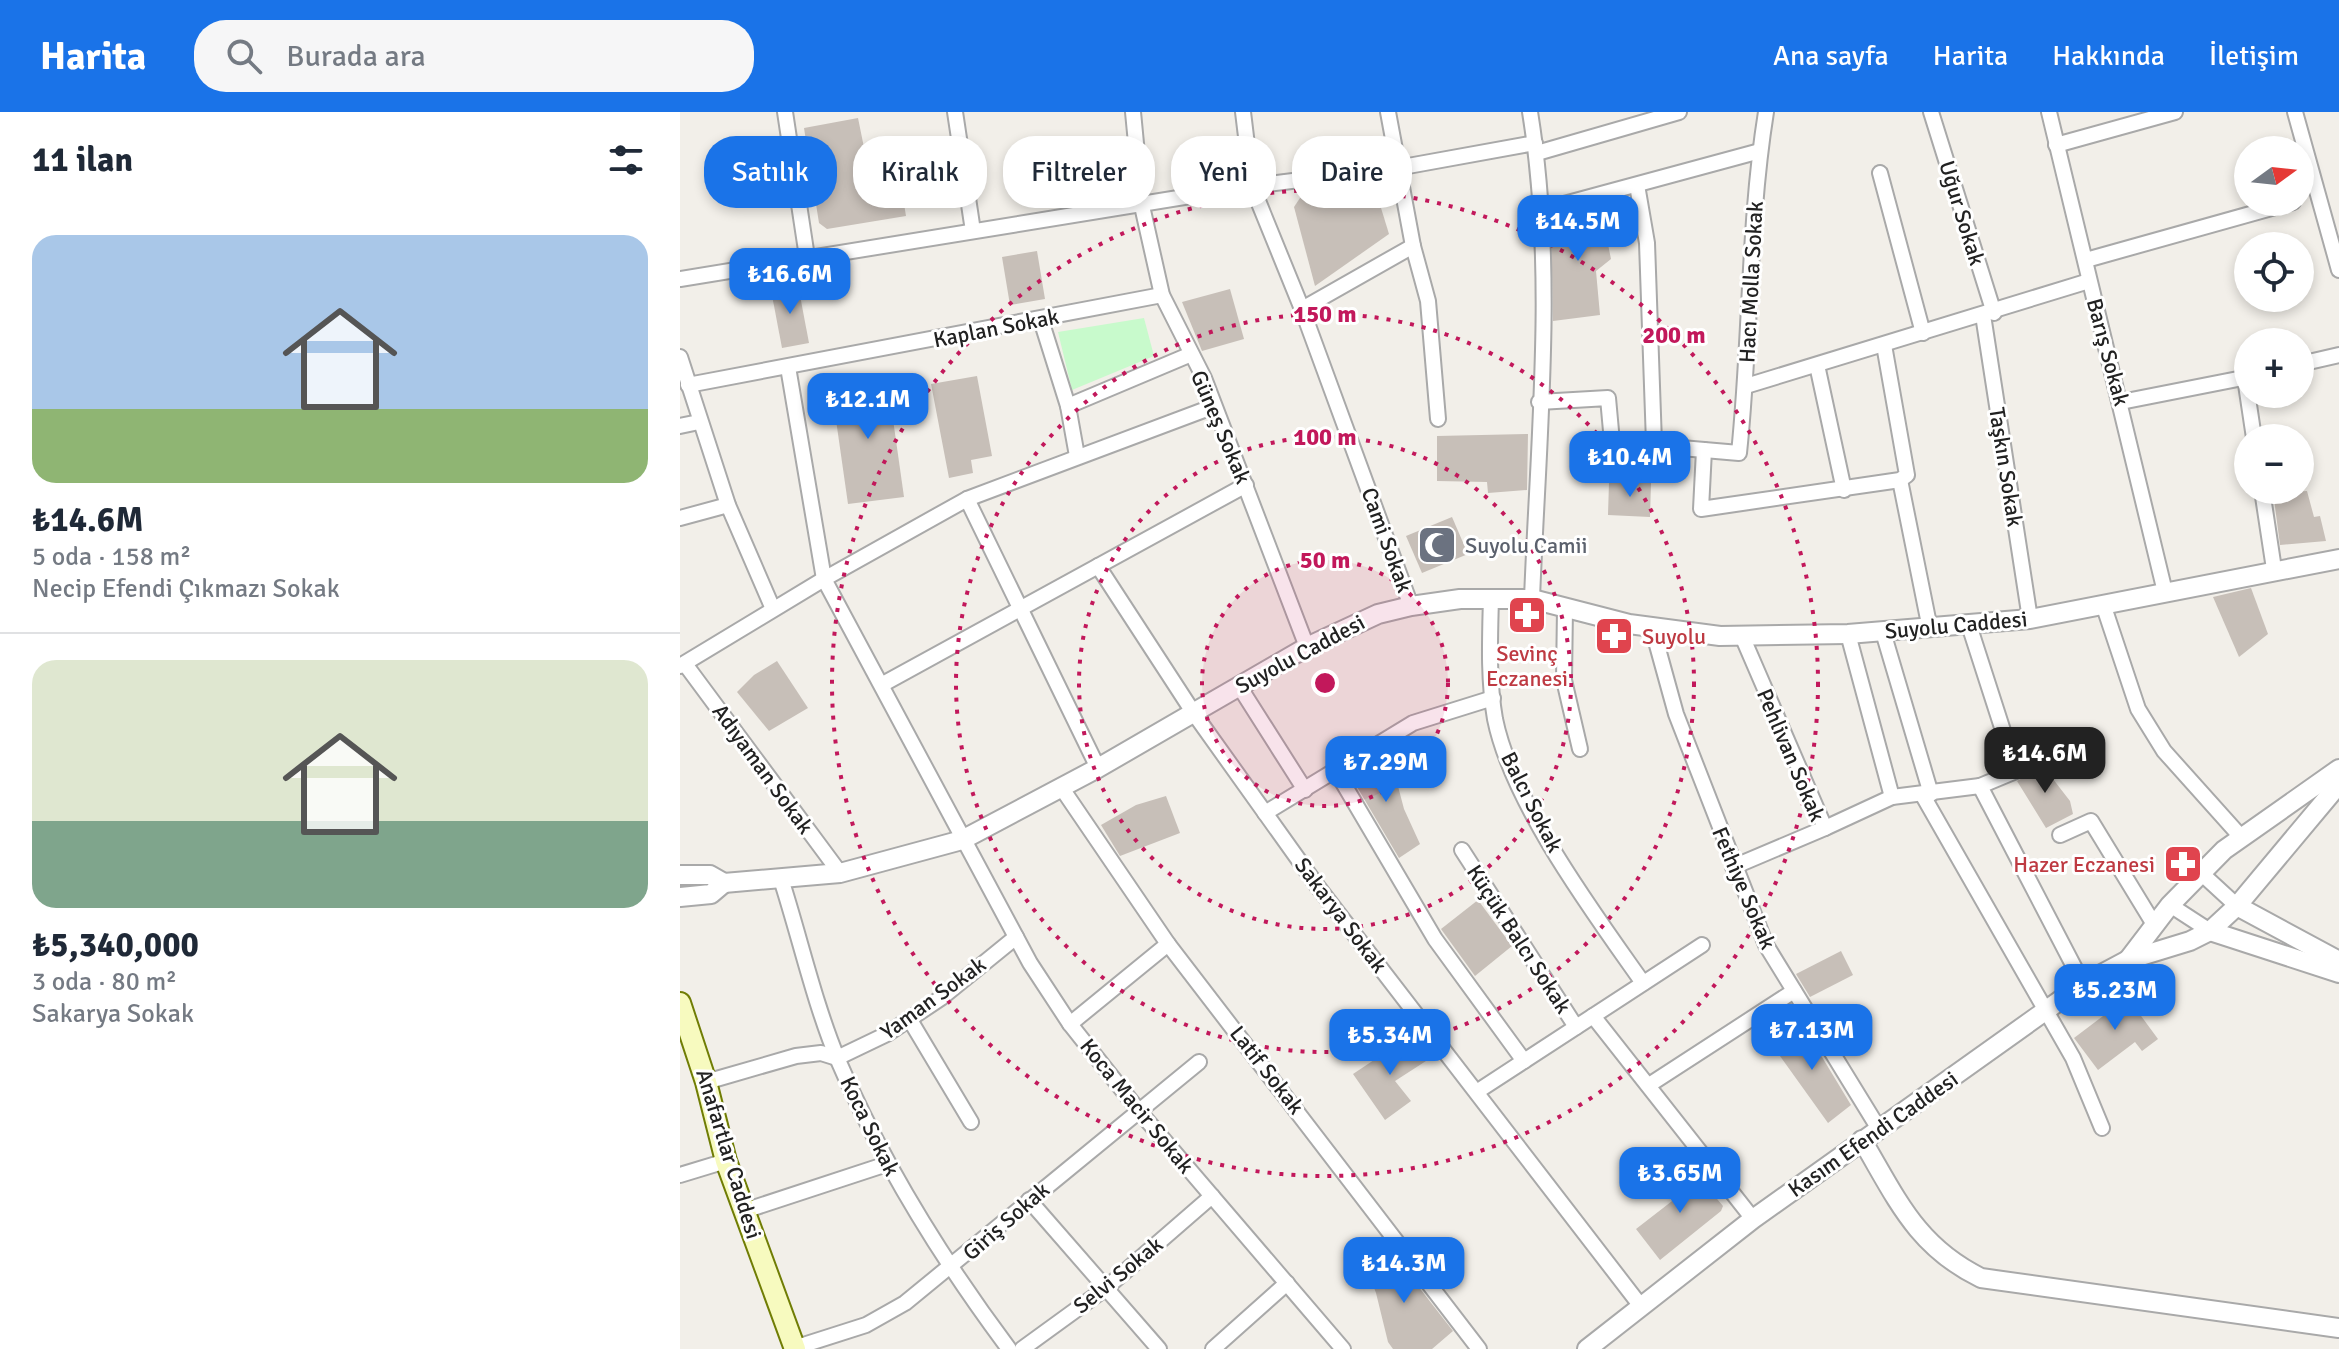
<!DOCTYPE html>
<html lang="tr">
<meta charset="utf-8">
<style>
:root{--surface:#fff;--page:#f6f6f7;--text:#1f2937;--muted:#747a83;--line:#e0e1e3;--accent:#1a73e8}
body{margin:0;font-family:Signika,sans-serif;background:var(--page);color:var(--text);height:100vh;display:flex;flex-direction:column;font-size:30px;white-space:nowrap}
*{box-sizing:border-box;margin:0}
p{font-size:26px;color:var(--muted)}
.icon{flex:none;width:44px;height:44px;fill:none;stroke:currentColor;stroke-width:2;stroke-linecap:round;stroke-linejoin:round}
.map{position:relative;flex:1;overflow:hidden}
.details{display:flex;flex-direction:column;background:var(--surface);width:680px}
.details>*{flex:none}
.guide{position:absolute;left:24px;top:24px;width:760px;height:72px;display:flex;gap:16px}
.needle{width:52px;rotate:75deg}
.controls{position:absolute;left:1554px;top:24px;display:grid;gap:16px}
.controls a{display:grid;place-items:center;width:80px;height:80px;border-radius:50%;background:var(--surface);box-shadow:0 4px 12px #0003;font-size:40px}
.price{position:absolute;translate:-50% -68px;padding:0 18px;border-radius:16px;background:var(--accent);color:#fff;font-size:26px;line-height:52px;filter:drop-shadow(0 2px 4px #0008)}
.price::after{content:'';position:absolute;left:50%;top:48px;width:24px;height:18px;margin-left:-12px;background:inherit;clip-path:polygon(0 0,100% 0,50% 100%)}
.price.active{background:#222;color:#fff}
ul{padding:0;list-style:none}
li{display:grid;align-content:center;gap:16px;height:424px;padding:0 32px}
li+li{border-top:2px solid var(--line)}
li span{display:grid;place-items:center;height:248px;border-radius:24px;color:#555}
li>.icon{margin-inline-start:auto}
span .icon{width:144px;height:144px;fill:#fffc;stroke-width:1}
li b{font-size:34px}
h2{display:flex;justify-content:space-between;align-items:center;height:96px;padding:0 32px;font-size:34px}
.tag{padding:0 28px;border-radius:32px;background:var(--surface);box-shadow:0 4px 12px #0003;font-size:28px;line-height:72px}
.tag.active{background:var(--accent);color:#fff}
header{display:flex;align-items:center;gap:48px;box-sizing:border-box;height:112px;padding:0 40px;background:var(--accent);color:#fff}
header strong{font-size:38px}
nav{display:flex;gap:44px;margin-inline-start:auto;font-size:28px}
.search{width:560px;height:72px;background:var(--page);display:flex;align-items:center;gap:20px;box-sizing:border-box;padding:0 28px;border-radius:32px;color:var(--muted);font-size:30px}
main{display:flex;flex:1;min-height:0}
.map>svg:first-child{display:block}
</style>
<header>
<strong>Harita</strong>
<div class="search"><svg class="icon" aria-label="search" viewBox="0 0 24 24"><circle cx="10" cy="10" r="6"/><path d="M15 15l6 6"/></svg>Burada ara</div>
<nav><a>Ana sayfa</a><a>Harita</a><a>Hakkında</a><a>İletişim</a></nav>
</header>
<main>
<section class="details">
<h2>11 ilan<svg class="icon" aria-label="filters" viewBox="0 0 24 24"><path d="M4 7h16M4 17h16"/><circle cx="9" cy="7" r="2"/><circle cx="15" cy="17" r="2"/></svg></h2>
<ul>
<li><span style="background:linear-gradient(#a9c7e8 70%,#8fb573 0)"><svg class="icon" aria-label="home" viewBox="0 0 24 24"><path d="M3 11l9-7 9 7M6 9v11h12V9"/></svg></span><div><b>₺14.6M</b><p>5 oda · 158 m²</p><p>Necip Efendi Çıkmazı Sokak</p></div></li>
<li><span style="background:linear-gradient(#dfe7d0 65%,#7fa58c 0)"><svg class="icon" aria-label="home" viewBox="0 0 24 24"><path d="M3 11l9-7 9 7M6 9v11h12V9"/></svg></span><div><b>₺5,340,000</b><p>3 oda · 80 m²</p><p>Sakarya Sokak</p></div></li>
</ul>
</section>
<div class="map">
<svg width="1659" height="1237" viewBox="0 0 1659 1237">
<rect width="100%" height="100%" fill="#f2efe9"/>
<!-- park -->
<path fill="#c8facc" d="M464 206 474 244 392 278 378 220Z"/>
<!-- building -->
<g fill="#c7bfb8">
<path d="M178 6 190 65 219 61 226 104 147 117 139 111 124 16Z"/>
<path d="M694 73 709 122 635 174 614 95 620 86Z"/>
<path d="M920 93 931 147 916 159 920 203 873 209 871 106Z"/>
<path d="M357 139 365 187 330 193 322 145Z"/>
<path d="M118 173 129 231 102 236 91 178Z"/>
<path d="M550 177 564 227 522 239 502 190Z"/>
<path d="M297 264 312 344 291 348 293 361 269 366 251 272Z"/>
<path d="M207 265 224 385 168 392 151 273Z"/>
<path d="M848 322 847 378 808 381 807 370 757 369V324Z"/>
<path d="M929 370 971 371 970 405 928 403Z"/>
<path d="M1627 379 1634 405 1640 404 1646 429 1600 433 1594 387 1612 380Z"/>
<path d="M772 405 788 442 742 461 726 424Z"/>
<path d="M1571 476 1588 522 1559 545 1533 485Z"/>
<path d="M97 549 128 596 89 619 57 580 74 563Z"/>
<path d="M702 644 714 659 724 697 740 732 719 746 670 663Z"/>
<path d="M1359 649 1390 689 1393 702 1366 716 1337 669 1344 665 1346 656Z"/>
<path d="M486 684 500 721 440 744 421 713 456 693Z"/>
<path d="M798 788 832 834 795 864 761 817Z"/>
<path d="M1161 839 1173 863 1130 885 1116 862Z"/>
<path d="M1442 878 1478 927 1462 939 1455 930 1418 958 1394 926 1427 901 1421 893Z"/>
<path d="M1122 912 1171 993 1148 1011 1095 937 1103 932 1099 922Z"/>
<path d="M730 924 746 949 715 969 731 989 705 1008 673 962Z"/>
<path d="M1010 1055 1043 1094 1041 1099 980 1148 956 1117 996 1086 987 1075Z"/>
<path d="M706 1133 773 1219 752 1237H713L708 1230 696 1181 684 1149Z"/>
</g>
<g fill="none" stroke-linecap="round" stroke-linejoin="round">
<!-- minor casing -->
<g stroke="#a9a9a9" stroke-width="18">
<g id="minor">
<path d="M105 0 127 145"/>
<path d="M275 0 293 119"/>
<path d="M453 0 462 94 482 183 524 266 627 535"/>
<path d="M563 0 572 74 622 197 731 494"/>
<path d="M708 0 733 134 748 189 758 307"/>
<path d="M850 0C876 160 858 326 852 487"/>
<path d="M1251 0 1314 201"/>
<path d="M1369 0 1485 480"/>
<path d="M1615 0 1659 158"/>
<path d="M1376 33 1495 0"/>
<path d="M857 41 999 0"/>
<path d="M1200 61 1243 221"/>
<path d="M957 73 967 131 974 331"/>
<path d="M862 98 1080 39"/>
<path d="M1406 148 1613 90"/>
<path d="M0 167 572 74 717 56 855 31"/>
<path d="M622 197 733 134"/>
<path d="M1303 203 1350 507"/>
<path d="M361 208 388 294 397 344"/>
<path d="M0 245 48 393 93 497"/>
<path d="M1620 252 1659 243"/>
<path d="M1137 253 1164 378"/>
<path d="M108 255 144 467 350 851 390 912 459 999 663 1237"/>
<path d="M1565 266 1574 326"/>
<path d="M8 273 482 183"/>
<path d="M1066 274 1409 169"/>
<path d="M859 290 928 286 932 330 1059 341C1071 227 1068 112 1086 0"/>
<path d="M1441 290 1568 265"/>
<path d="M388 294 509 243"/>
<path d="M0 314 19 310"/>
<path d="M1024 338 1021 397 1220 368 1227 363 1204 233"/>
<path d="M1220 368 1250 517"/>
<path d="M1582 378 1594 457"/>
<path d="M287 387 418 656"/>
<path d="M0 406 48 393"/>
<path d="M418 454 513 600 638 775 960 1193"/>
<path d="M811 485C810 525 808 567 815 607 832 691 913 800 963 871"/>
<path d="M1423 492 1458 597 1484 639 1562 726"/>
<path d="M885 496 884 568 900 637"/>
<path d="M1289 513 1336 659 1300 674 1403 872"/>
<path d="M972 515 996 602 1086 833 1199 1017"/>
<path d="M1203 520 1251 682"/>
<path d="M1168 522 1212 685"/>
<path d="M5 552 160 761"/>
<path d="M0 554 144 467 287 387 532 295"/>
<path d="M203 572 566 373"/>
<path d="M559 574 625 678"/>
<path d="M656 659 755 827 844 949"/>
<path d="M381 675 488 832 799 1237"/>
<path d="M1242 682 1393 946 1422 1016"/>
<path d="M585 701 733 611 813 586"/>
<path d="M1145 716 1212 685 1300 674"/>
<path d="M1380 723 1411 709 1475 814"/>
<path d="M782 738 896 915"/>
<path d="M1053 755 1145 716 1062 524"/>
<path d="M1520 760 1557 794"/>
<path d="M101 767C120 826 134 890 158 948 203 1053 261 1146 329 1237"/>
<path d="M1490 793 1530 819"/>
<path d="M913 904 1073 1107"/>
<path d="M230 908 291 1010"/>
<path d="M390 912 488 832"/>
<path d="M26 970 116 944 141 941 157 946 207 922 261 886 336 825"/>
<path d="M969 973 1114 879"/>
<path d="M798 979 1022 833"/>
<path d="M0 1063 46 1049"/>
<path d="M349 1088 479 1237"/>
<path d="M64 1099 207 1052"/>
<path d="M114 1236 186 1213 225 1191 519 950"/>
<path d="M342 1237 426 1176 532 1084"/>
<path d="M533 1237 607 1171"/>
</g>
</g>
<!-- tertiary casing -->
<g stroke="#a9a9a9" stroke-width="22">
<g id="tertiary">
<path d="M0 763H30L44 771"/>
<path d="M44 771 160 761 282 728 418 656 627 535 698 502 731 494 780 487H852L949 512 1040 524 1168 522 1350 507 1659 447"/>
<path d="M0 785 31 782 44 771"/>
<path d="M1557 794 1659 849"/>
<path d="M1530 819 1659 861"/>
<path d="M1448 848 1490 793 1544 738 1659 657"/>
<path d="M1182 1028C1217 1087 1236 1134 1301 1166L1659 1216"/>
<path d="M907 1237 1073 1107 1403 872 1448 848 1510 829 1530 819 1557 794 1659 672"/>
</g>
</g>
<!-- secondary casing -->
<g stroke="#707d05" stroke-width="24">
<path id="secondary" d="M0 891 26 970 46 1049 115 1237"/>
</g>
<!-- minor -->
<use href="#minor" stroke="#fff" stroke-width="14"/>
<!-- tertiary -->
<use href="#tertiary" stroke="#fff" stroke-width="18"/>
<!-- secondary -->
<use href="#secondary" stroke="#f7fabf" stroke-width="20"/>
</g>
<!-- distance rings -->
<circle cx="645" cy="571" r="123" fill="#c2185b" fill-opacity=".12"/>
<g fill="none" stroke="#c2185b" stroke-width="4" stroke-dasharray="4 8">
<circle cx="645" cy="571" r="123"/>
<circle cx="645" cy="571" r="246"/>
<circle cx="645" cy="571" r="369"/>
<circle cx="645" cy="571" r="493"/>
</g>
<!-- icons -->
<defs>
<g id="mosque-square" transform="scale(2)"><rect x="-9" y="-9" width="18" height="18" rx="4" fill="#6b7280" stroke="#fff"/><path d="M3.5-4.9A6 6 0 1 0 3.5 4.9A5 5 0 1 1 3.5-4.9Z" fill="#fff"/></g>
<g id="pharmacy-square" transform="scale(2)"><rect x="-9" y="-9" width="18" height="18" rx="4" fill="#e0444e" stroke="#fff"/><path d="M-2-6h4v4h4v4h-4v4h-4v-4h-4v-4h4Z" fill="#fff"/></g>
</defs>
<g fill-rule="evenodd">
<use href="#mosque-square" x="757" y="433"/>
<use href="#pharmacy-square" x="847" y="503"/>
<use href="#pharmacy-square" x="934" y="524"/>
<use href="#pharmacy-square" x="1503" y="752"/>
</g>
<g text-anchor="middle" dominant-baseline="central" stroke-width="6" stroke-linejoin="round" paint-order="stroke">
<!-- street labels -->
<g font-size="22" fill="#222" stroke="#fff">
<text transform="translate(1282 101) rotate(73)">Uğur Sokak</text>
<text transform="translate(1071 170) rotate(-87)">Hacı Molla Sokak</text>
<text transform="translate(316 216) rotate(-11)">Kaplan Sokak</text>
<text transform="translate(1428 240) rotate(75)">Barış Sokak</text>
<text transform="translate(541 315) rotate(67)">Güneş Sokak</text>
<text transform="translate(1326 355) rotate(81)">Taşkın Sokak</text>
<text transform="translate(707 428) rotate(70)">Cami Sokak</text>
<text transform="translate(1276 513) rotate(-5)">Suyolu Caddesi</text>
<text transform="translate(620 542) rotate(-28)">Suyolu Caddesi</text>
<text transform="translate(1111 643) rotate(67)">Pehlivan Sokak</text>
<text transform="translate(83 657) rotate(54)">Adıyaman Sokak</text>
<text transform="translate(852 690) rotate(63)">Balcı Sokak</text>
<text transform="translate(1064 776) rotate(67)">Fethiye Sokak</text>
<text transform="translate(661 803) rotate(53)">Sakarya Sokak</text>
<text transform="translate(839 827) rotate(57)">Küçük Balcı Sokak</text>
<text transform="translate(253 886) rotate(-36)">Yaman Sokak</text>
<text transform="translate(587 958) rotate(52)">Latif Sokak</text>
<text transform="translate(457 994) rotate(51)">Koca Macir Sokak</text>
<text transform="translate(190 1014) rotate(64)">Koca Sokak</text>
<text transform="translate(1193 1022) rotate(-35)">Kasım Efendi Caddesi</text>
<text transform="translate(49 1042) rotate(73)">Anafartlar Caddesi</text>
<text transform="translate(326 1109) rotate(-41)">Giriş Sokak</text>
<text transform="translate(438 1163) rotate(-39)">Selvi Sokak</text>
</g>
<!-- worship labels -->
<g font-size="22" fill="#5b616d" stroke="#fff" text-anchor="start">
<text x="785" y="433">Suyolu Camii</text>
</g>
<!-- health labels -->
<g font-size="22" fill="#be3a42" stroke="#fff" text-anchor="start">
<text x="962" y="524">Suyolu</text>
<text x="847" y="541" text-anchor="middle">Sevinç<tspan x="847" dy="25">Eczanesi</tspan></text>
<text x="1475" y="752" text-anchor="end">Hazer Eczanesi</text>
</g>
</g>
<circle cx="645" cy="571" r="12" fill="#c2185b" stroke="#fff" stroke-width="4"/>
<g font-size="24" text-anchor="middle" font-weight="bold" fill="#c2185b" stroke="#fff" stroke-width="6" stroke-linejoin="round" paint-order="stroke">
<text x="645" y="210">150 m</text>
<text x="994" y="231">200 m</text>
<text x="645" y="333">100 m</text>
<text x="645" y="456">50 m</text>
</g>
</svg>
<div class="controls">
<a><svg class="needle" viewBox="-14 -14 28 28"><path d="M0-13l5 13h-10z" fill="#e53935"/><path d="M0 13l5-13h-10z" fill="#747a83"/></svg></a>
<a><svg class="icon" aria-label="locate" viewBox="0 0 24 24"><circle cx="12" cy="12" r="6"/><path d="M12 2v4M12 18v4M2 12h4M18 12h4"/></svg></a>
<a>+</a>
<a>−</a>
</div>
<b class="price" style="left:898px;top:151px">₺14.5M</b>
<b class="price" style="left:110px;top:204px">₺16.6M</b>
<b class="price" style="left:188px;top:329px">₺12.1M</b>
<b class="price" style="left:950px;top:387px">₺10.4M</b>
<b class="price active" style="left:1365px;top:683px">₺14.6M</b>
<b class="price" style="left:706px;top:692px">₺7.29M</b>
<b class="price" style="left:1435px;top:920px">₺5.23M</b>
<b class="price" style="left:1132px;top:960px">₺7.13M</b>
<b class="price" style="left:710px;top:965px">₺5.34M</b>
<b class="price" style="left:1000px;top:1103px">₺3.65M</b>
<b class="price" style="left:724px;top:1193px">₺14.3M</b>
<div class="guide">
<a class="tag active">Satılık</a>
<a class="tag">Kiralık</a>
<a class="tag">Filtreler</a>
<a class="tag">Yeni</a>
<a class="tag">Daire</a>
</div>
</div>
</main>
